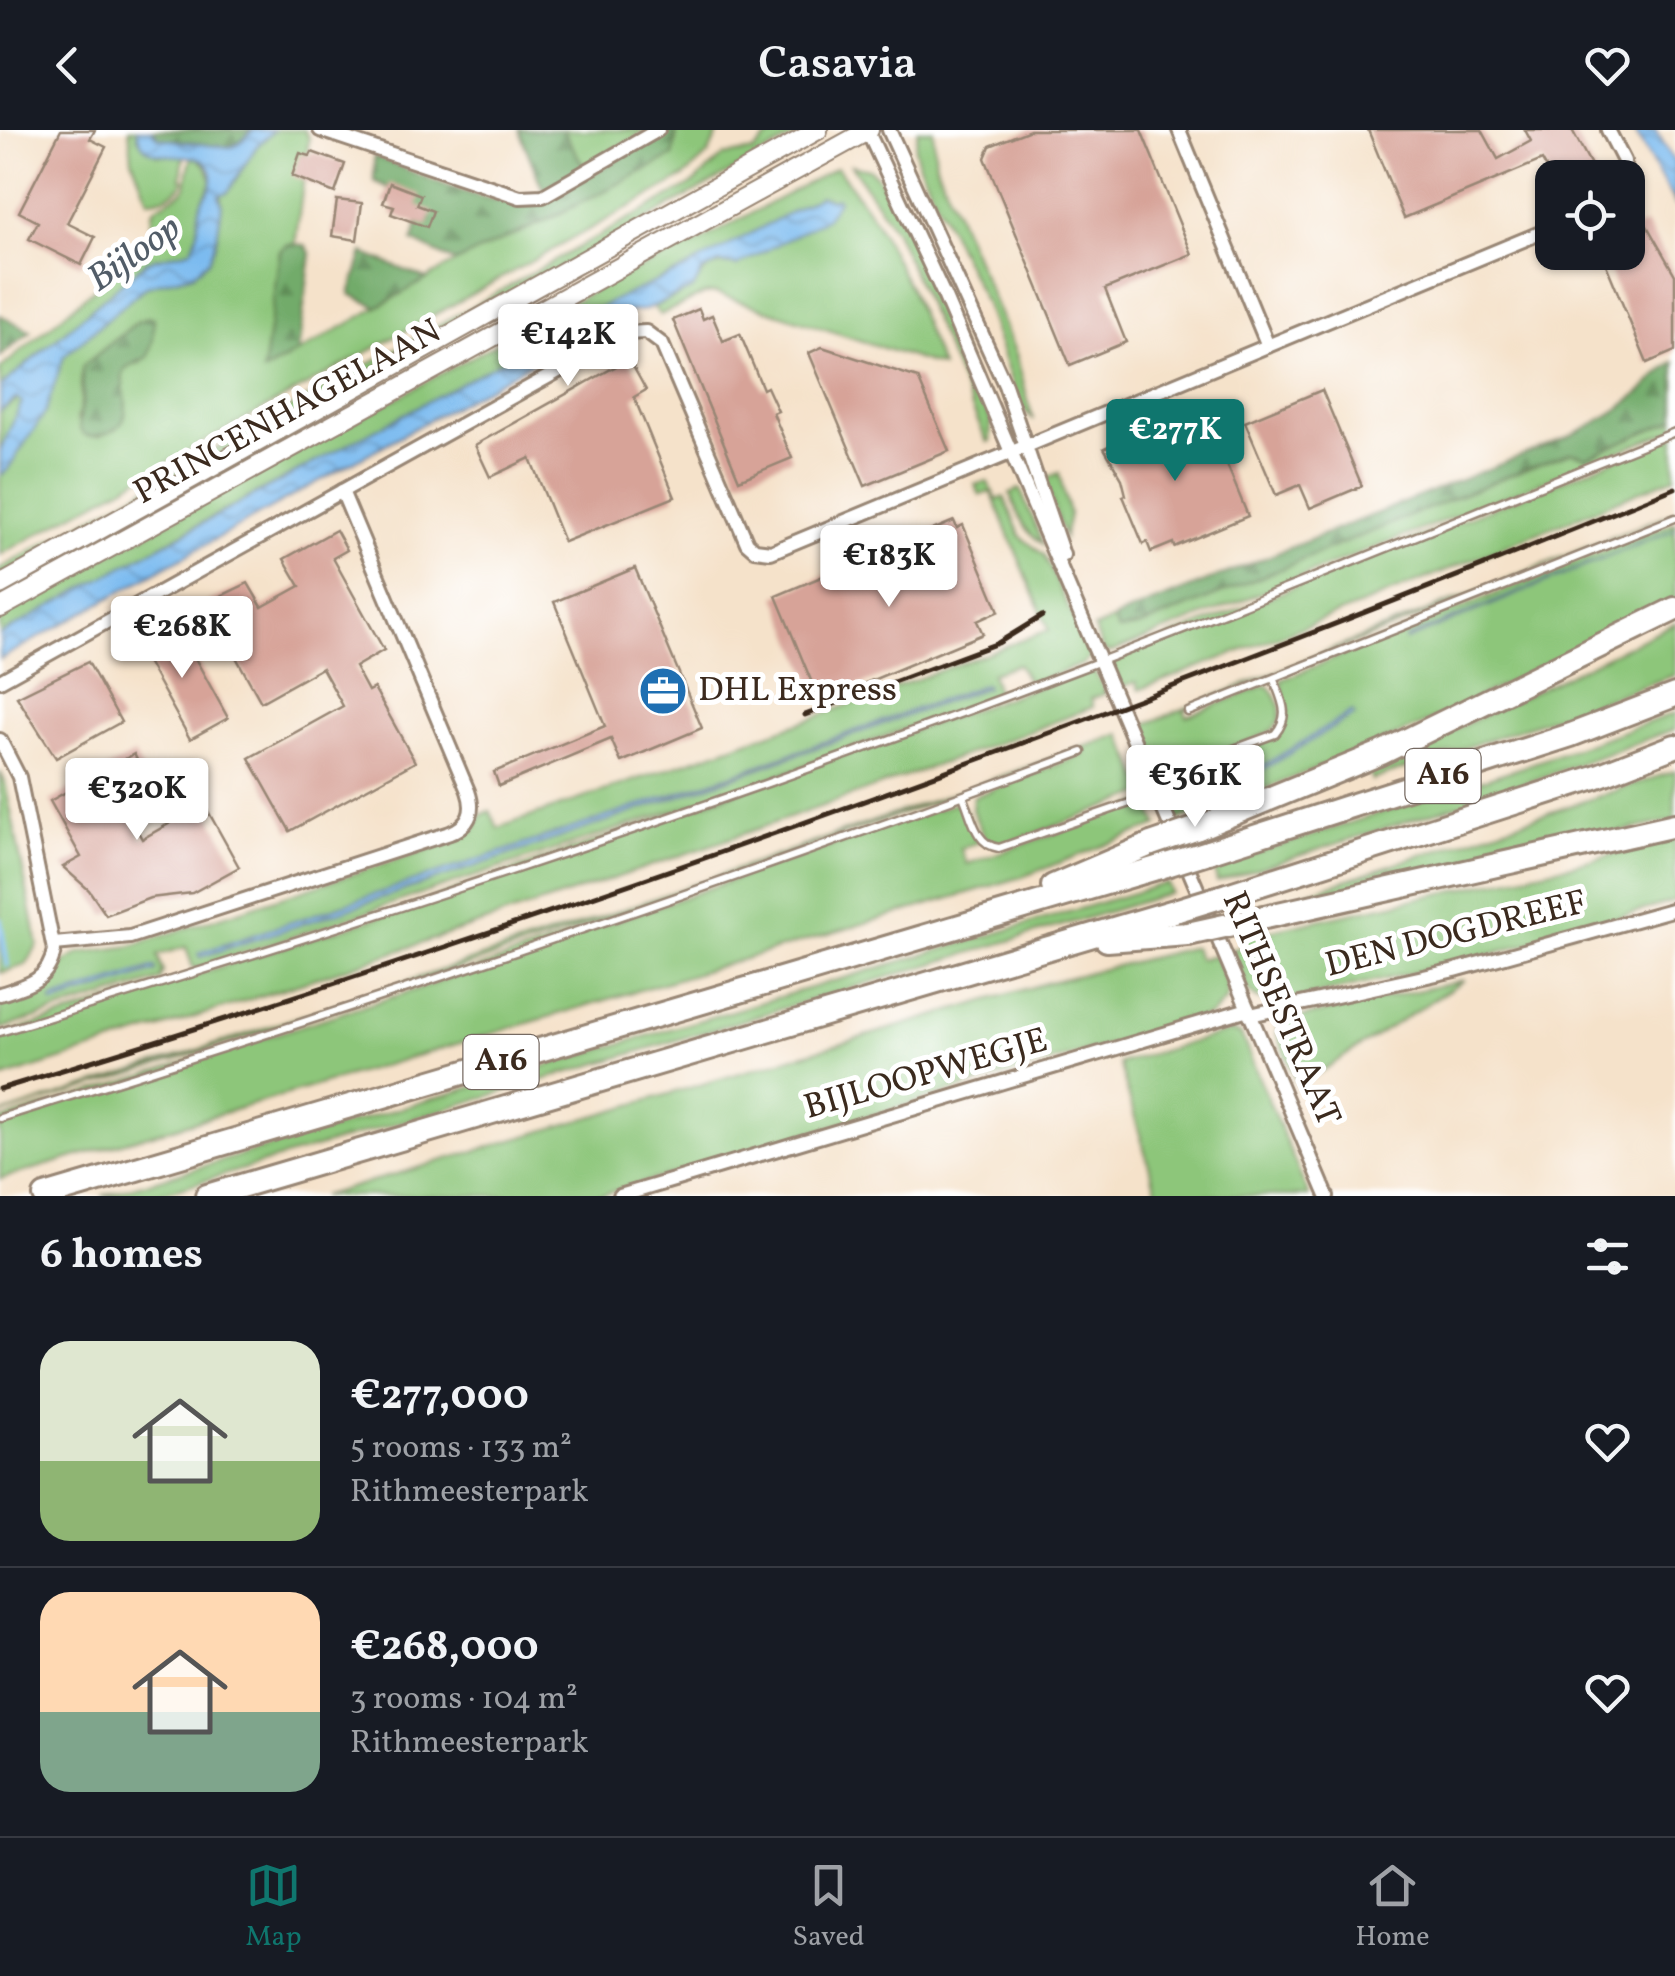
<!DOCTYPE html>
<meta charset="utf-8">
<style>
:root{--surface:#171b24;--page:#242831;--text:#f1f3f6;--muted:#9ea1a6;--line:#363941;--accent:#0f766e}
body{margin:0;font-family:Vollkorn,serif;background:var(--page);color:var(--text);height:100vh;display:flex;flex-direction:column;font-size:38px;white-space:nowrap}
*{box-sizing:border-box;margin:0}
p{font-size:32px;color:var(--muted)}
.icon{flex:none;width:55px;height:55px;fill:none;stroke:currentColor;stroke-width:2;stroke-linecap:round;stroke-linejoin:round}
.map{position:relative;height:1066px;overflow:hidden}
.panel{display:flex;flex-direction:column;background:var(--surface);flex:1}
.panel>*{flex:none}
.tools{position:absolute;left:1535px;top:30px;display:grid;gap:20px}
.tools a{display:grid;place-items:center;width:110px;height:110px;border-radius:20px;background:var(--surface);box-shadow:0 2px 8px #0004;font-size:50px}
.price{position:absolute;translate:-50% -85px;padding:0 22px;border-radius:10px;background:#fff;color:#222;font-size:32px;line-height:65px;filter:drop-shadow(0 2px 5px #0008)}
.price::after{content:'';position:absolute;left:50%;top:60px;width:30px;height:22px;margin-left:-15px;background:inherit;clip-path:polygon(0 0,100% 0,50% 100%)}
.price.active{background:var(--accent);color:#fff}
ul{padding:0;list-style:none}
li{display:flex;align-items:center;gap:30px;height:250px;padding:0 40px}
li+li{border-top:2px solid var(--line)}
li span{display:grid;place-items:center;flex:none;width:280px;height:200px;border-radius:30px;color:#555}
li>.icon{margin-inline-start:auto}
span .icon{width:120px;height:120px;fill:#fffc;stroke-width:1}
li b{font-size:42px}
h2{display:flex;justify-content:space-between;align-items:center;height:120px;padding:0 40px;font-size:42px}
header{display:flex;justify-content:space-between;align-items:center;height:130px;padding:0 40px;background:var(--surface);font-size:45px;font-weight:600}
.tab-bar{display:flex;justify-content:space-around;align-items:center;height:140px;border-top:2px solid var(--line);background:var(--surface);font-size:28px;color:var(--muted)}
.tab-bar a{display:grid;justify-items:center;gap:5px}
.tab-bar .active{color:var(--accent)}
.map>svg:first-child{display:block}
</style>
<header><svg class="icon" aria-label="back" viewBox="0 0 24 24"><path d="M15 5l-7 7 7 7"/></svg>Casavia<svg class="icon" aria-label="heart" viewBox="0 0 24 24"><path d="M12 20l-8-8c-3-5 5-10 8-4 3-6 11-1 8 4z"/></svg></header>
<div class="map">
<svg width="1675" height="1066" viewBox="0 0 1675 1066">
<defs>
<pattern id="forest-firs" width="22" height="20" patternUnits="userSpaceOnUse" patternTransform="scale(2.5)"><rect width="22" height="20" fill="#72ab6a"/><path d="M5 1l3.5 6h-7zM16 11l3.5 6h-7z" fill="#5f8b57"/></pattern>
<pattern id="water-waves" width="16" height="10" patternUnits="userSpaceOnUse" patternTransform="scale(2.5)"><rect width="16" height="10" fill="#7cbbf0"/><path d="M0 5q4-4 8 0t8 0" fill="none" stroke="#6798c2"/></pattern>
</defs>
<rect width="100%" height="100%" fill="#fff"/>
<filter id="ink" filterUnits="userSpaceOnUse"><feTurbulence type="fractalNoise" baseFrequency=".01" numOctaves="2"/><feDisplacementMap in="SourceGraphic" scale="20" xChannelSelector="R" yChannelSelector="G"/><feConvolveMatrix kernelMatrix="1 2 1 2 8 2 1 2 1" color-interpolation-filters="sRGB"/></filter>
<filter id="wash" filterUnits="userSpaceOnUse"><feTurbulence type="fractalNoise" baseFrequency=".0048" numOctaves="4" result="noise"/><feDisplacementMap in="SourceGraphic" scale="40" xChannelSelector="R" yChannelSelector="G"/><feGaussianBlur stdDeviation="2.25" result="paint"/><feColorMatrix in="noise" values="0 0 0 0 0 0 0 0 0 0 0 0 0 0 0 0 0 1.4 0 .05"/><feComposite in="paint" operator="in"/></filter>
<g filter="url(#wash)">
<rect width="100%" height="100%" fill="#f5e2ca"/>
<!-- grass -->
<g fill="#8dc67a" stroke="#64784c" stroke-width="2.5" fill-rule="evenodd">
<path d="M129 0H137L138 8 157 25H184L181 49 184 50C179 63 161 70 148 70L132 29Z"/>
<path d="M274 0H304L309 8 295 115 287 114 280 121 264 242 477 120 541 93 673 26 677 0 719 2 708 25 684 47 0 425V346L8 339 50 262 64 226 146 156 193 144 209 130 217 108 222 74 220 64 236 50 256 17ZM137 192 142 232 126 237 123 243C119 276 140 289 99 306L77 290C85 269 78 255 83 236Z"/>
<path d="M563 0H648L584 37Z"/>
<path d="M776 0H807L0 448V439L694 53 724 26 754 21Z"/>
<path d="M918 0H933L936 34 1016 224 1033 290 1019 274 986 176 919 35 915 19Z"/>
<path d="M193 25 206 35 212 52 202 71 199 105 191 120 148 131 0 257V239L144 116 151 106 152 83 156 77C202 52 178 63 193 25Z"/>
<path d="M851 35 869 39 878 47 926 137 991 291 990 311 987 312 895 101Z"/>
<path d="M837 37 875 90 910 159 941 237 715 163 704 164 660 185 653 177 693 159C703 138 713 131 737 136L831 71 826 67 685 139 616 169 505 232 210 388 0 505V484L613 150 695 114Z"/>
<path d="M20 268 22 274 0 321V281Z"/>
<path d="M1675 288V299L1112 522H1104L1094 498 1114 490 1119 500 1141 496 1522 340 1572 322 1587 327Z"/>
<path d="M1675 305V347L1371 471 1139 560 1136 552 1121 557 1111 535 1119 527Z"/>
<path d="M1059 343 1069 384 1064 408 1044 349Z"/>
<path d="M987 351 997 370 1004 367 1021 407 1044 425 1091 526 1083 534 1029 554 1018 534 991 543 998 565 748 656 197 838H193L186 817 158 825 163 842 160 850 0 899V872L44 856 65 832 80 823 131 816 463 708 476 697 481 685 490 681 498 698 802 592 1049 500 991 362 980 365 975 355Z"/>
<path d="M1020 359 1043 414C1023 401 1018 385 1010 363Z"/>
<path d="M1675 382 1458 472 1184 580 1187 586 1267 555C1278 564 1286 584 1275 597 1263 610 1181 637 1161 641L1152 634 1136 598Z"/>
<path d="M1675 392V470L1418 597 1230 673 1176 690 1163 659 1165 649 1276 606 1287 583 1281 550Z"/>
<path d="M1675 493V545L1372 650 1368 641Z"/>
<path d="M1089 539 1096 544 1106 563 1091 569 1093 577 1036 599C694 725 348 840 0 949V906L385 785Z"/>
<path d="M1675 583V599L1526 653 1217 752 1214 737 1522 637Z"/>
<path d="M1121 604 1141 651 1142 664 1004 715 986 711 972 680 973 667 1085 624 1084 619 578 799 264 902 0 985 576 796Z"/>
<path d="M1675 641V690L1249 782Z"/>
<path d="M0 642 5 652 38 815 26 835 0 843Z"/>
<path d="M955 673 964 678 978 712 961 719 967 734 1141 673 1148 674 1158 695 1022 747 0 1049V991L424 857Z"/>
<path d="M1675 708V771L1481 827 1282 873C1244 876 1243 849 1231 820L1247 815 1244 806 1571 735Z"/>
<path d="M1167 753 1171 763 153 1066H102Z"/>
<path d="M1194 817 1198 829 1215 825 1227 856 1226 870 1211 885 598 1066H322L1046 853Z"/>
<path d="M1464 850 1298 956 1277 904 1280 892Z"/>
<path d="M1231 901 1241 905 1309 1066H1158L1119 933Z"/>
</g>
<!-- forest -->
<g fill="url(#forest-firs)" stroke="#566a44" stroke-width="2.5">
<path d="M151 0H253C247 6 241 13 233 16 225 20 173 9 159 8Z"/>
<path d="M519 0H563L584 37 543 60Z"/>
<path d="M668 0H677L673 26 540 93 455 132 413 111 418 91 400 63 374 51V26C425 46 486 79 543 72Z"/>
<path d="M288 114 305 115 311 124 298 222 263 242 280 121Z"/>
<path d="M363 123 426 149H427L377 177 350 164Z"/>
<path d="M0 185 31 201 0 227Z"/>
<path d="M149 187 154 188 153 209 148 227 127 237 123 243C121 259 130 276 123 291 119 299 111 302 103 304 69 314 81 285 83 269 84 257 80 247 83 236L137 192Z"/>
<path d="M1675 232V288L1671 291 1587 327 1572 322 1522 340 1141 496 1119 500 1114 490 1117 487 1568 307C1592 295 1618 282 1638 264 1651 253 1660 242 1675 232Z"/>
</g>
<!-- water -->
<g fill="url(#water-waves)" stroke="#5c7287" stroke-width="2.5">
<path d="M137 0H151L159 8C172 10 226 19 233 16 241 13 247 6 253 0H274L256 17 228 62 219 65 222 74 217 108 209 130 193 144 146 156 64 226 45 283 8 339 0 346V321L22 272 17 268 0 281V257L148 131 191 120C201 103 196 90 201 73 204 65 211 61 212 52 216 3 143 49 137 0Z"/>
<path d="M1634 0H1656L1675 33V74Z"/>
<path d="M820 66 831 70 836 68 838 71 825 89 737 136 719 133 702 142 693 159 644 180 621 183 0 529V505L87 456 616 169 685 139Z"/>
<path d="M1675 399 1406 510V508Z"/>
<path d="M985 554 986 557C725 651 464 743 200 827L199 823 743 641Z"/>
<path d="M1352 582 1354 585 1237 655 1236 652Z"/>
<path d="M155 837 156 841 53 874 52 870Z"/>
</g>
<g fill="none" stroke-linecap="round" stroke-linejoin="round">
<!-- stream -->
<path stroke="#7cbbf0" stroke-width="5" d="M0 790 7 835"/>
</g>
<g id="blocks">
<!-- building -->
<g fill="#d7a398">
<path d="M61 0H95L90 9 106 17 67 93 95 107 81 135 29 109 38 92 19 82Z"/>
<path d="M1030 0H1141L1192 124 1105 159 1126 212 1070 235 985 28 990 16Z"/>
<path d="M1368 0H1482L1498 29 1531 11 1525 0H1572L1598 48H1552L1542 30 1404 88Z"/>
<path d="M312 22 345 34 335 63 292 46 300 23 310 26Z"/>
<path d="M390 53 421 65 417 75 433 81 427 97 391 84 394 76 383 73Z"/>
<path d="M337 70 362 73 357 110 332 106Z"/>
<path d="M1646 94 1675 145V221L1647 233 1605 132 1617 127 1615 122H1628V102Z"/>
<path d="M699 179 703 189 712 185 723 211 740 204 763 259 767 257 778 281 773 283 792 328 739 350 673 190Z"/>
<path d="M822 217 918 248 949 321 865 356 809 223Z"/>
<path d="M629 229 646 260 634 267 675 367 564 412 530 328 490 347 475 315Z"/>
<path d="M1322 260 1362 356 1310 378 1300 355 1276 365 1245 292Z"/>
<path d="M1183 283 1197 316 1216 308 1248 386 1174 417 1173 413 1151 422 1147 412 1143 414 1123 366 1126 365 1122 349 1104 318Z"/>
<path d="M954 391 957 398 963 395 999 481 977 491 983 504 820 572 776 466Z"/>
<path d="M336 400 347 420 333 428 384 520 355 537 368 561 374 558 415 632 290 701 249 628 343 576 322 538 261 572 206 473 248 453 262 477 300 456 284 429Z"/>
<path d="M635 438 702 598 621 632 611 609 499 656 494 642 605 596 554 472Z"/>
<path d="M162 493 178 516 186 512 228 588 190 609 135 510Z"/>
<path d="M88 532 121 592 56 628 17 567Z"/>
<path d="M134 624 153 660 124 676 142 709 204 674 239 737 192 763 150 768 106 785 89 760 63 737 81 727 50 671Z"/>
</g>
</g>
</g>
<g filter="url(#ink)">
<use href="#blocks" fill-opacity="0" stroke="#988674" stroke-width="2.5"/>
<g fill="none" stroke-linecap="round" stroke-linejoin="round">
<!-- service casing -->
<g stroke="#988674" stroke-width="11">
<g id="service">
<path d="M1188 582 1675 388"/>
<path d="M1152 649 1275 604C1291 585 1282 571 1274 550"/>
<path d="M963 666C972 686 975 715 999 718L1156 664"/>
<path d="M0 902C365 793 729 672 1085 537 1283 462 1478 380 1675 302"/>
<path d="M0 988C364 876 725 754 1082 622"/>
</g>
</g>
<!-- minor casing -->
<g stroke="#988674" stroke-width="18">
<g id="minor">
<path d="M320 0 520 67 543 66 658 0"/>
<path d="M867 0 944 165 1176 709"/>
<path d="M889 0 1005 255 1063 425"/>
<path d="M1179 0 1268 216"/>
<path d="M1608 0 1624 31 1625 48"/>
<path d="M0 551 627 203 646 202 662 214 747 413 755 420 771 422 1552 98"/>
<path d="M0 610 19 647 54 820C49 851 26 856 0 864"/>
<path d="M1184 728 1327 1066"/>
<path d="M54 814 130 807 450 703C470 695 475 681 468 661L342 361"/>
<path d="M1250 885 1455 840 1675 779"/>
<path d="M620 1066 1248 879"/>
</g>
</g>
<!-- secondary casing -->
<g stroke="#988674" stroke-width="22">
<g id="secondary">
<path d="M0 455 818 0"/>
<path d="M0 478 869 0"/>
</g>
</g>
<!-- motorway casing -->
<g stroke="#988674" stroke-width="28">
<g id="motorway">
<path d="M1198 698 1381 623 1675 479"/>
<path d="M1208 722 1571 605 1675 565"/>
<path d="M1053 756 1151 714"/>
<path d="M1227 765 1595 647 1675 616"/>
<path d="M1238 793 1675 695"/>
<path d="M1107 810 1188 804"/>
<path d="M45 1066 1160 737"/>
<path d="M207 1066 1178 780"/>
</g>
</g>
<!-- service -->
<use href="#service" stroke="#fff" stroke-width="6"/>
<!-- minor -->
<use href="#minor" stroke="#fff" stroke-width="12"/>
<!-- secondary -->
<use href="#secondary" stroke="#fff" stroke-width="18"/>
<!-- motorway -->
<use href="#motorway" stroke="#fff" stroke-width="22"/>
<!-- rail -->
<g stroke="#3b2a1e" stroke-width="5">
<path d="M805 585 998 513 1042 486"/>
<path d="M0 959C568 787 1125 583 1675 358"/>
</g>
<!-- motorway-bridge casing -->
<g stroke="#988674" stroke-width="28" stroke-linecap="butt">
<g id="motorway-bridge">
<path d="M1151 714 1198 698"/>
<path d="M1160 737 1208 722"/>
<path d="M1178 780 1227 765"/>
<path d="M1188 804 1238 793"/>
</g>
</g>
<!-- motorway-bridge -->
<use href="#motorway-bridge" stroke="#fff" stroke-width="22"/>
</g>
</g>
<!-- icons -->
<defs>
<g id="office-disc" transform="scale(2.5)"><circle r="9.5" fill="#1f6fb2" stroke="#fff"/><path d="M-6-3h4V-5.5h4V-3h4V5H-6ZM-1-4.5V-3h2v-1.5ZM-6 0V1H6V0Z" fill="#fff"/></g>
</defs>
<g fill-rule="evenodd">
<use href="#office-disc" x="663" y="561"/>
</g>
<g text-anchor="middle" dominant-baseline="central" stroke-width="10" stroke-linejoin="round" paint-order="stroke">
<!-- shield labels -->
<g fill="#fff" stroke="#766a62" stroke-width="2.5">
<rect x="1405.5" y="619" width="75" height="54" rx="8"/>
<rect x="463.5" y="905" width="75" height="54" rx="8"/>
</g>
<g font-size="32" font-weight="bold" fill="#3b2a1e">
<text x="1443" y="646">A16</text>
<text x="501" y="932">A16</text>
</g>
<!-- street labels -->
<g font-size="35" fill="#3b2a1e" stroke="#fff">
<text transform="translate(288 283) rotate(-29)">PRINCENHAGELAAN</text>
<text transform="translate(1456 805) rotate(-14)">DEN DOGDREEF</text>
<text transform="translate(1280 879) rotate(67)">RITHSESTRAAT</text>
<text transform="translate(926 945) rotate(-16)">BIJLOOPWEGJE</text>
</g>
<!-- poi labels -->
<g font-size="35" fill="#3b2a1e" stroke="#fff" text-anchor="start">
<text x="698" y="561">DHL Express</text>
</g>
<!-- water labels -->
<g font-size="38" font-style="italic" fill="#525d68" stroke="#fff">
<text transform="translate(135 125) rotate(-35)">Bijloop</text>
</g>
</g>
</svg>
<div class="tools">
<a><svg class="icon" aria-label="locate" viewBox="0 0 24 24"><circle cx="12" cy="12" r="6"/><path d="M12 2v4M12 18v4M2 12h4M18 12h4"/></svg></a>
</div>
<b class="price" style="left:568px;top:259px">€142K</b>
<b class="price active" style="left:1175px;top:354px">€277K</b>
<b class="price" style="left:889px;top:480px">€183K</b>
<b class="price" style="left:182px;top:551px">€268K</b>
<b class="price" style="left:1195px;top:700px">€361K</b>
<b class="price" style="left:137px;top:713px">€320K</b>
</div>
<section class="panel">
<h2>6 homes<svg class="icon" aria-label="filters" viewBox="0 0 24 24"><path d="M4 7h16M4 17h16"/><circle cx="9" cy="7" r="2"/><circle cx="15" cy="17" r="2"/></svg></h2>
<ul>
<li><span style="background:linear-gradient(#dfe7d0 60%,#8fb573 0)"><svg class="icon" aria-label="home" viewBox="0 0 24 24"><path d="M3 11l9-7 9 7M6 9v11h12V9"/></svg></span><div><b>€277,000</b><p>5 rooms · 133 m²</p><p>Rithmeesterpark</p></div><svg class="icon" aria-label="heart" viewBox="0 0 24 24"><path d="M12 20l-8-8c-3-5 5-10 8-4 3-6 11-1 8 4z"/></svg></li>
<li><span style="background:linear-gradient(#ffd9b3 60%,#7fa58c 0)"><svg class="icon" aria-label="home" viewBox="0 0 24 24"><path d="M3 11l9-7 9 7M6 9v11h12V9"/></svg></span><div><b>€268,000</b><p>3 rooms · 104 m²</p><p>Rithmeesterpark</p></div><svg class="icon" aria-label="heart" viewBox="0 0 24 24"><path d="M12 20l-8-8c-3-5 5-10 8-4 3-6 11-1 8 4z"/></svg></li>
</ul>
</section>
<nav class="tab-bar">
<a class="active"><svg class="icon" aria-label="map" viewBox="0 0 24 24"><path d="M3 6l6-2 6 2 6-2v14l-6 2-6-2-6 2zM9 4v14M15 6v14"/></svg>Map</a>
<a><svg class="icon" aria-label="saved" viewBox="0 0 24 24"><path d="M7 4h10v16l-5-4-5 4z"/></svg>Saved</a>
<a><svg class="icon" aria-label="home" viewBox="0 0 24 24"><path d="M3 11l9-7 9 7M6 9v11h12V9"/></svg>Home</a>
</nav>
